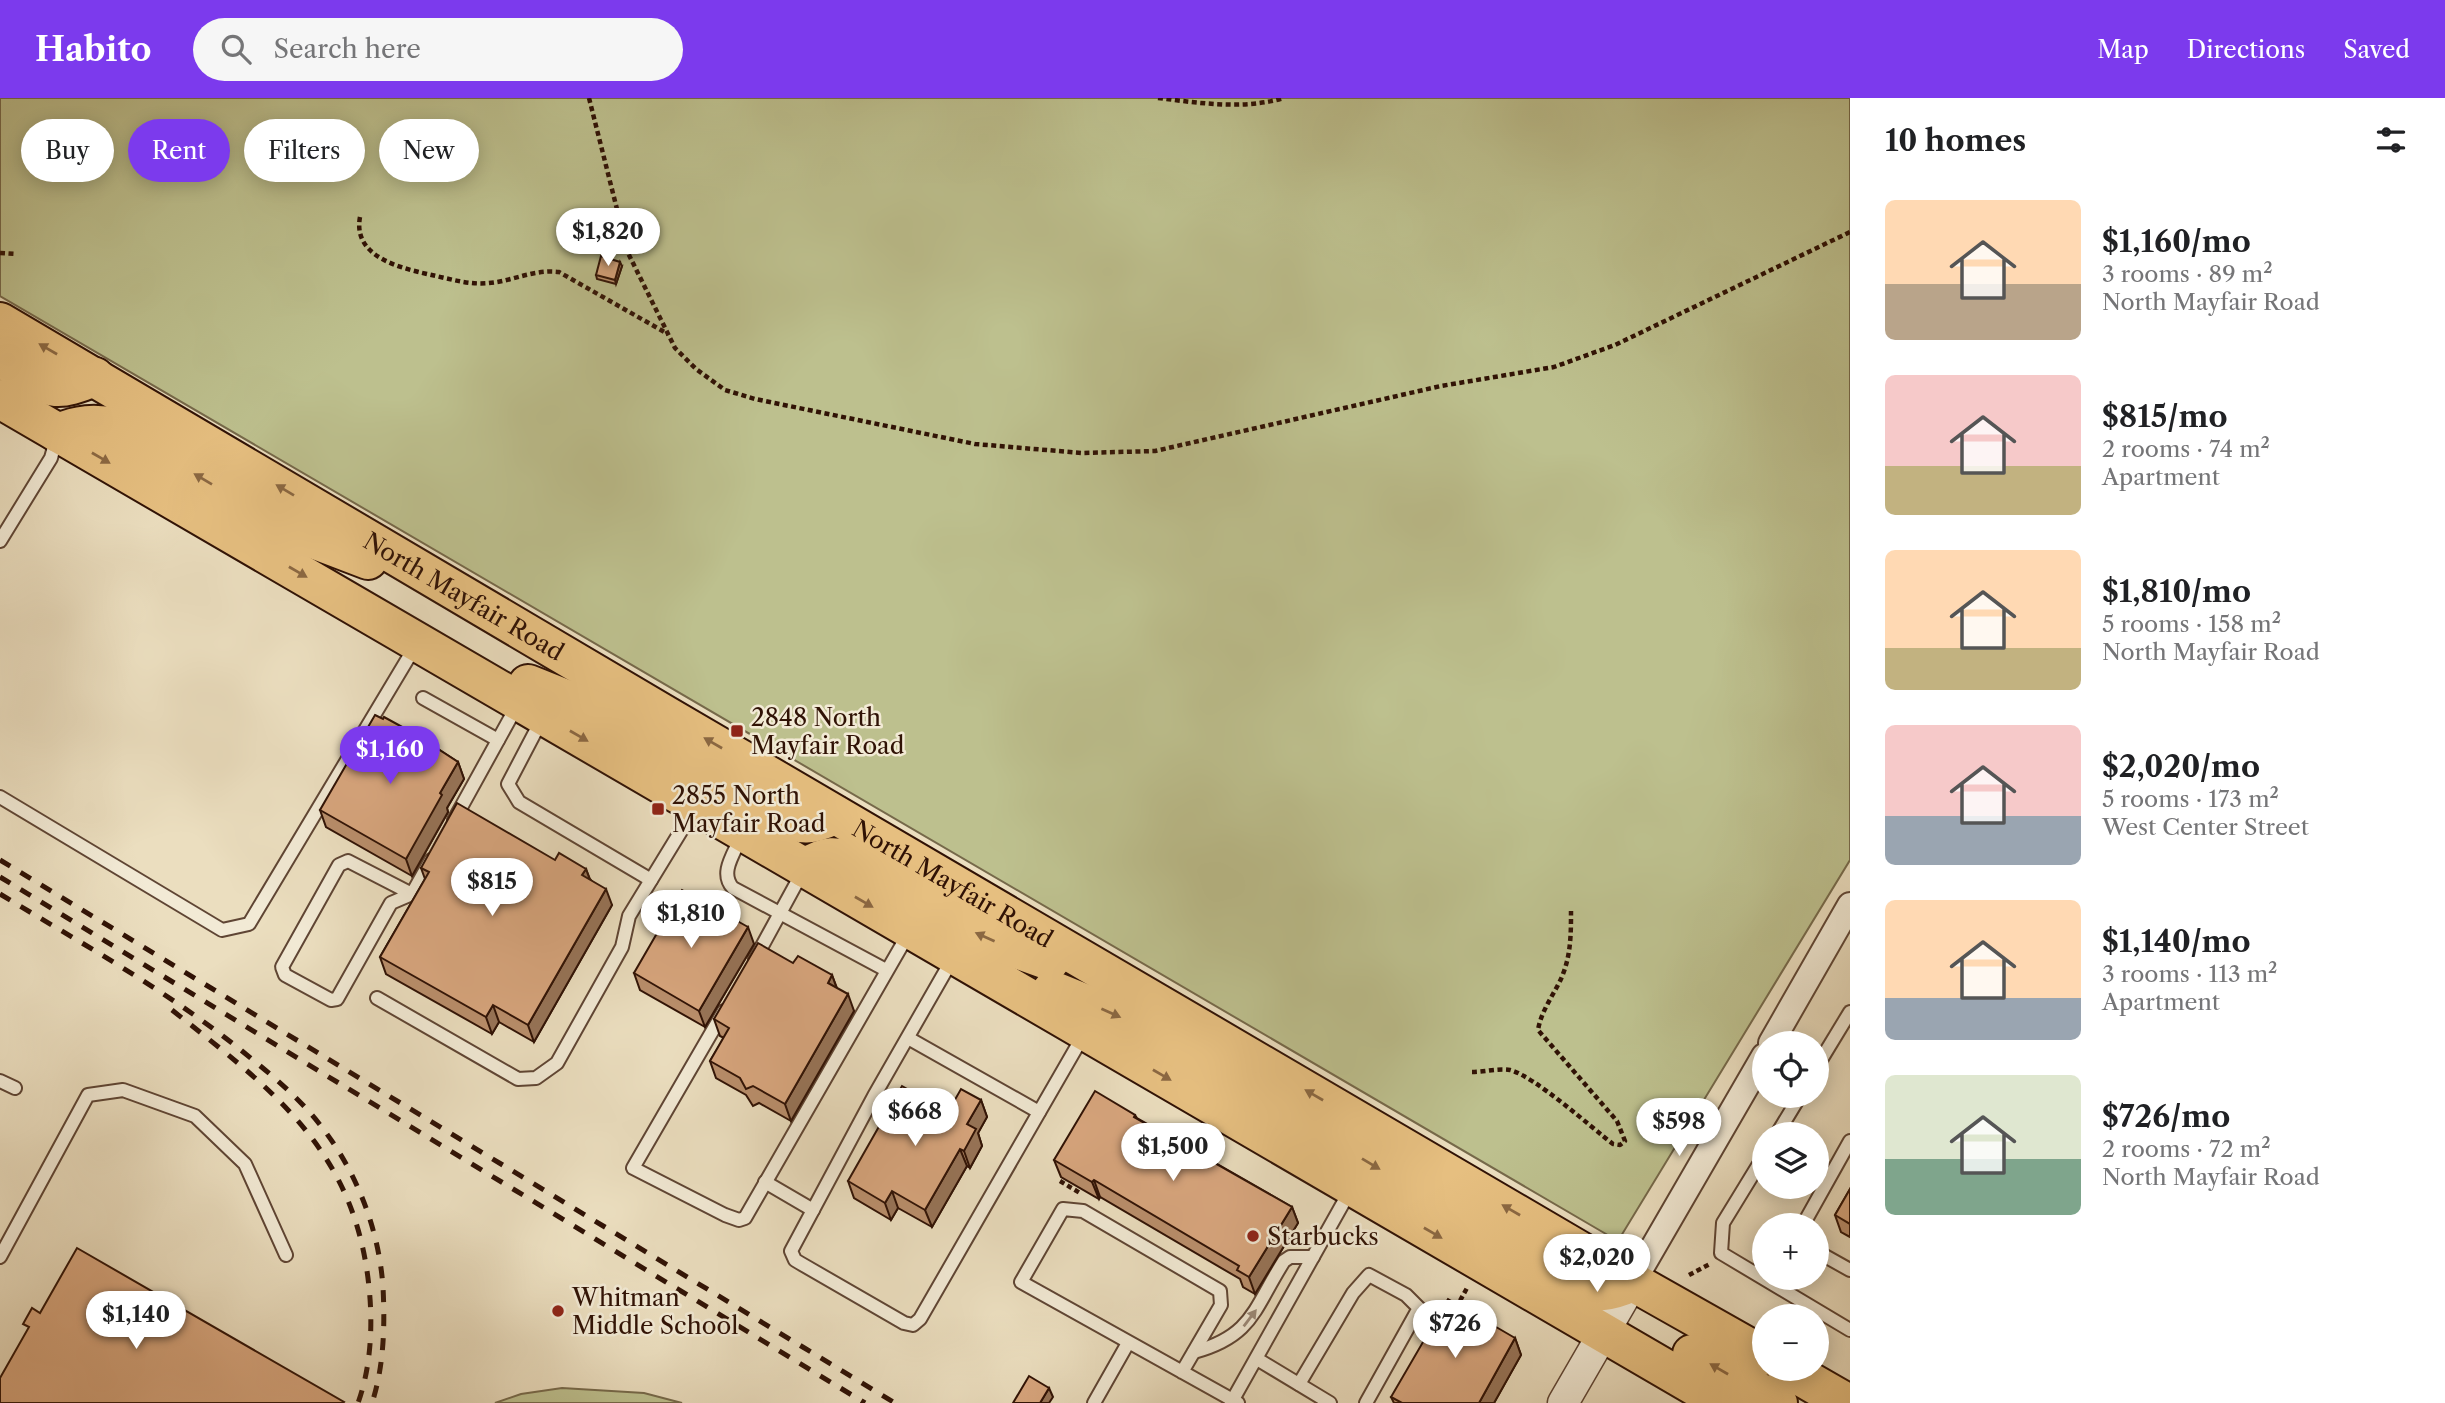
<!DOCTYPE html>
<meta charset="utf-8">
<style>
:root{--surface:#fff;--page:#f6f6f6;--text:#202124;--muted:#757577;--accent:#7c3aed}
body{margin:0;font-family:"Libre Caslon Text",serif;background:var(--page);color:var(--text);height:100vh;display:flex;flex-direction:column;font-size:26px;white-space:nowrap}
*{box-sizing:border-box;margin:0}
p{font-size:23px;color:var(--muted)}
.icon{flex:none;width:38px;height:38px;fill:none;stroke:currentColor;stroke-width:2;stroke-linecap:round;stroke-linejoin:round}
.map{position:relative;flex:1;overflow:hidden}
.sheet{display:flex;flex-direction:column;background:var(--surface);width:595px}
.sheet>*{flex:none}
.banner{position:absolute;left:21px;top:21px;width:665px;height:63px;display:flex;gap:14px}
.fabs{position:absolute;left:1752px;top:933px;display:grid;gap:14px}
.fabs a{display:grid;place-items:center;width:77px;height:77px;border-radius:50%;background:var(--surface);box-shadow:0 4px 18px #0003;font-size:35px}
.price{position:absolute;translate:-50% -60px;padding:0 16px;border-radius:24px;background:#fff;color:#222;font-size:23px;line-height:46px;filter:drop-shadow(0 2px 4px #0008)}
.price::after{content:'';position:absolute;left:50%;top:42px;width:21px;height:16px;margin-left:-10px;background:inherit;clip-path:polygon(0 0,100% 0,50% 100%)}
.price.selected{background:var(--accent);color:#fff}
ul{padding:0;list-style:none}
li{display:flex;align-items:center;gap:21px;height:175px;padding:0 35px}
li span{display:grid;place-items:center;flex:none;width:196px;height:140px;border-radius:10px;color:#555}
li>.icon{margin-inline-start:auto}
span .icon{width:84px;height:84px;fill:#fffc;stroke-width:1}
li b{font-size:30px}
h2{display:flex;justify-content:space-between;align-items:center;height:84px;padding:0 35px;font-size:30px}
.tag{padding:0 24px;border-radius:32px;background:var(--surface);box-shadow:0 4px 18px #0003;font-size:24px;line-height:63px}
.tag.selected{background:var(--accent);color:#fff}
header{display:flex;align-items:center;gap:42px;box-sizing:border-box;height:98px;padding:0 35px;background:var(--accent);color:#fff}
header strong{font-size:33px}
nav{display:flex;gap:38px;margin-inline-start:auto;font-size:24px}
.search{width:490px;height:63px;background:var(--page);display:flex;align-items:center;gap:18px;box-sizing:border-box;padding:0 24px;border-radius:38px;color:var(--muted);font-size:26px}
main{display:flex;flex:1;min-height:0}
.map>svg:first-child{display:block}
</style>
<header>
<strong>Habito</strong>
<div class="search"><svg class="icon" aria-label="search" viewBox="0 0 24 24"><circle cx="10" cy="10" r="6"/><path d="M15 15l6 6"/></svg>Search here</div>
<nav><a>Map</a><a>Directions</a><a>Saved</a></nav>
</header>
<main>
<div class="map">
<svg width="1850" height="1305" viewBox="0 0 1850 1305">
<rect width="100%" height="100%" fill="#ebdebf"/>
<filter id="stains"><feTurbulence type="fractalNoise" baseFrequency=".00286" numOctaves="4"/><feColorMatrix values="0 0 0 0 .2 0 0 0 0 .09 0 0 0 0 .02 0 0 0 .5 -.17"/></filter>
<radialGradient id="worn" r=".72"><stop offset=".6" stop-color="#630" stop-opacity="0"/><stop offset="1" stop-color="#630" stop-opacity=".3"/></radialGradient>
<!-- green -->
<g fill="#bdc08e" stroke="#76694a" stroke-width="2">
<path d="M0 0H1850V762L1618 1143 0 198Z"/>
<path d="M562 1290 644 1295 682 1305H495L521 1296Z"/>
</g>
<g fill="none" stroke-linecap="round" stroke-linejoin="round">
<!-- service casing -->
<g stroke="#5f4534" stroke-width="16">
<g id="service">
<path d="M0 443 51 360 57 338"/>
<path d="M423 600 498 642"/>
<path d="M542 621 508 686 519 704 651 782"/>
<path d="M0 699 222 832 249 826 416 547"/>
<path d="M454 722 518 606"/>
<path d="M741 739C734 756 719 775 733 790L886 872"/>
<path d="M412 796 348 763 339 767 282 869 285 877 331 902 337 901 391 805 412 796 431 762"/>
<path d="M953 860 874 998 791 1153 795 1162 800 1165 904 1225 913 1227 920 1221 1083 938"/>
<path d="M755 861 803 773"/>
<path d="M377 900 518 981 536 980 557 965 622 849 629 818 695 710"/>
<path d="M724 913 633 1070 725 1117 739 1122 745 1120 910 833"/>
<path d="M908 940 1039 1014"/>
<path d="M1816 970 1850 914"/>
<path d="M0 983 15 990"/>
<path d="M1777 1036 1800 998"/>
<path d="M1764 1058 1723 1125 1721 1155 1850 1232"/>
<path d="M765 1084 813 1112"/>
<path d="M1803 1127 1850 1043"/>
<path d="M1816 1153 1850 1172"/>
<path d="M0 1159 88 997 123 992 195 1018 245 1066 286 1157"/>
<path d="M1194 1254C1253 1238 1254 1210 1284 1163L1290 1159H1313"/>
<path d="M1257 1261 1330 1305"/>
<path d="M1182 1274 1221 1207 1220 1193 1083 1113 1063 1111 1021 1184 1238 1305"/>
<path d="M1299 1286 1353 1195 1369 1177 1406 1197 1419 1210 1366 1305"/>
<path d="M1094 1305 1128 1245"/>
<path d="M1231 1305 1351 1091"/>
</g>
</g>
<!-- minor casing -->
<g stroke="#5f4534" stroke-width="28">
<g id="minor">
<path d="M1771 945 1850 807"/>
<path d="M1633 1184 1764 958"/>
</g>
</g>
<!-- tertiary casing -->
<g stroke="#5f4534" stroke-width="33">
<path id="tertiary" d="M1563 1305 1633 1184"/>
</g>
<!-- primary casing -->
<g stroke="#301205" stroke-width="42">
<g id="primary">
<path id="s1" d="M0 224 667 618 1633 1184 1764 1258"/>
<path d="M0 259C16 269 37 287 56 289 69 290 83 283 95 279"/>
<path d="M0 301 1724 1305"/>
<path d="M58 335C79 326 94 325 116 329L292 433 368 462"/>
<path d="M528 586 603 616 675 656 778 719C802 728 811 728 835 717"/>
<path d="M805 770C826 756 836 757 859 765L956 825 986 840 1050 863"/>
<path d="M1052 892 1138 927 1171 946 1571 1185C1600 1195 1604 1197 1633 1184"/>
<path d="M1692 1256 1778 1305"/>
<path d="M1786 1270 1847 1305"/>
</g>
</g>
<!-- path -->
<g stroke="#301205" stroke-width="4.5" stroke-dasharray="5 3.5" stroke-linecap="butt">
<path d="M589 0 628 155 675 250 696 271 725 292 755 301 975 346 1082 355 1155 353 1441 288 1554 269 1615 247 1850 134"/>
<path d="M1158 0C1200 5 1243 12 1284 0"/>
<path d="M360 119C352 161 405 171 436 178 454 182 471 187 489 185 513 183 534 171 559 174L668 236"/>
<path d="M0 155 16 156"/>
<path d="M1472 974C1484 974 1499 970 1510 972 1534 978 1591 1029 1613 1046L1620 1047 1625 1043 1617 1023 1538 932C1541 914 1552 899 1560 883 1571 860 1571 837 1571 813"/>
<path d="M1060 1083 1080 1095"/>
<path d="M1689 1177 1710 1166"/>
<path d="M1456 1210 1467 1190"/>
</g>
<!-- service -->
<use href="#service" stroke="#f2ead5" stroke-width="12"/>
<!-- minor -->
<use href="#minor" stroke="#f2ead5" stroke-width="24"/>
<!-- tertiary -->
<use href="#tertiary" stroke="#f2ead5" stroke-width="30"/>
<!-- primary -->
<use href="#primary" stroke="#e6bf80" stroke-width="38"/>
<!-- rail -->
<g stroke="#301205" stroke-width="5" stroke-dasharray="12 12" stroke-linecap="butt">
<path d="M0 762 895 1305"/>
<path d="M0 779 865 1305"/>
<path d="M0 796C86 848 175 897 253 962 279 983 304 1005 324 1032 358 1077 379 1133 383 1189 385 1228 384 1268 372 1305"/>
<path d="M172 912C273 992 355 1052 369 1189 373 1227 371 1269 358 1305"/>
</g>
</g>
<!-- wall -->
<g fill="#ba8f6c" stroke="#301205" stroke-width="2">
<path d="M622 168 616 186 597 181 596 177Z"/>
<path d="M432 647 458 664 464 681 447 710 448 714 412 778 326 729 320 712Z"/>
<path d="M555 762 586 771 590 781 612 807 534 944 499 924 492 936 386 876 380 859 425 781 421 770Z"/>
<path d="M754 846 705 929 640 892 634 875Z"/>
<path d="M832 877 837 890 854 913 791 1023 759 1005 753 1008 746 997 716 980 710 963 724 940 720 938 714 921Z"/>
<path d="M981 1002 987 1019 978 1035 982 1048 970 1070 967 1068 932 1129 898 1110 891 1122 854 1100 848 1083Z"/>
<path d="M1135 1017 1137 1020 1292 1109 1298 1125 1255 1196 1243 1189 1240 1181 1100 1099 1099 1101 1061 1079 1054 1062Z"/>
<path d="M1850 1091V1139L1841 1134 1835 1117Z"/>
<path d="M1515 1240 1521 1257 1494 1305H1394L1391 1299Z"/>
</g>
<!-- shaded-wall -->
<g fill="#977458" stroke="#301205" stroke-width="2">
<path d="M620 164 622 168 616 186 615 182Z"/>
<path d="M458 664 464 681 447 710 448 714 412 778 406 761 440 695Z"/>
<path d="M586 771 592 788 582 777Z"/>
<path d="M606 791 612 807 534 944 528 927Z"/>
<path d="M748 829 754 846 705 929 699 913Z"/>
<path d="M832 877 838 894 828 885Z"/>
<path d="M848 896 854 913 791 1023 785 1006Z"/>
<path d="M493 907 499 924 492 936 486 919Z"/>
<path d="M981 1002 987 1019 978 1035 982 1048 970 1070 964 1053 967 1026Z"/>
<path d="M960 1051 967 1068 932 1129 925 1112Z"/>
<path d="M1094 1082 1100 1099 1099 1101 1092 1084Z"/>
<path d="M892 1093 898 1110 891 1122 885 1105Z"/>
<path d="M1292 1109 1298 1125 1255 1196 1249 1179Z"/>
<path d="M1515 1240 1521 1257 1494 1305H1479Z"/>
<path d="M1049 1290 1053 1299 1049 1305H1040Z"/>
</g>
<!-- building -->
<g fill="#d8a67e" stroke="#301205" stroke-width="2">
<path d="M601 158 620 164 615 182 596 177Z"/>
<path d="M375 617 383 621 384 619 404 630 420 633 432 647 458 664 440 695 442 697 406 761 320 712Z"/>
<path d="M457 705 555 762 559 755 586 771 582 777 606 791 528 927 493 907 486 919 380 859 429 774 421 770Z"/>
<path d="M682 792 748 829 699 913 634 875Z"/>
<path d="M758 845 793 865 798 858 832 877 828 885 848 896 785 1006 753 988 746 991 740 980 710 963 729 930 714 921Z"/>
<path d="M902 988 948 1014 961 991 981 1002 967 1026 976 1031 964 1053 960 1051 925 1112 892 1093 885 1105 848 1083Z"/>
<path d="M1095 993 1135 1017 1134 1019 1292 1109 1249 1179 1237 1172 1239 1168 1094 1082 1092 1084 1054 1062Z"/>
<path d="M1850 1091V1126L1835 1117Z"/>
<path d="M77 1150 344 1304 343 1305H0V1280L29 1229 23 1226 32 1210 40 1215Z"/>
<path d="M1448 1201 1515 1240 1479 1305H1402L1391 1299Z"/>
<path d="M1029 1278 1049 1290 1040 1305H1013Z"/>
</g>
<!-- one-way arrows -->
<defs><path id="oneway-solid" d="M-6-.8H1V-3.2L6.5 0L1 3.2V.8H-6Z" transform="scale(1.75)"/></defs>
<g fill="#8b6842">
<use href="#oneway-solid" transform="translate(48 251) rotate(-150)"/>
<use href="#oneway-solid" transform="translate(101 360) rotate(30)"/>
<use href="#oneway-solid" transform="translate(203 381) rotate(-149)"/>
<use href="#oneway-solid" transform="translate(285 392) rotate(-149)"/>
<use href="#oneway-solid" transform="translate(298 474) rotate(30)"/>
<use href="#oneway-solid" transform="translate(579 638) rotate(30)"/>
<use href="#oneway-solid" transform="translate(713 645) rotate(-150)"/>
<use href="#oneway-solid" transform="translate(864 804) rotate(30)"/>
<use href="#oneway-solid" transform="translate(985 839) rotate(-156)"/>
<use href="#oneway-solid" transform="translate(1111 915) rotate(24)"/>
<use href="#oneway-solid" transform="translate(1162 977) rotate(30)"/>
<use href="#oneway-solid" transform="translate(1314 997) rotate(-150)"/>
<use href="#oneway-solid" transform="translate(1371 1066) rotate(31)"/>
<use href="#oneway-solid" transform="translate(1511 1112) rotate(-150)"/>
<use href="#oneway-solid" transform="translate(1433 1135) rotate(30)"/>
<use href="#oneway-solid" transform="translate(1719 1271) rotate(-150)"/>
</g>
<use fill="#9b8977" href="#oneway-solid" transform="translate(1250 1220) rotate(-53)"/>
<!-- markers -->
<g fill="#8f2418" stroke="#f2ead5" stroke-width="2.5">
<rect x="730" y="626" width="14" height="14" rx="3.5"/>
<rect x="651" y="704" width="14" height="14" rx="3.5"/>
<circle cx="1253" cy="1138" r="7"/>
<circle cx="558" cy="1213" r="7"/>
</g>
<g text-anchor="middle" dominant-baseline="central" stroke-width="5" stroke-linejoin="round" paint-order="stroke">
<!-- street labels -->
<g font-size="24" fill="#301205" stroke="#f2ead5">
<text stroke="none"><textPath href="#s1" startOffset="539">North Mayfair Road</textPath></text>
<text stroke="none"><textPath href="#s1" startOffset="1106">North Mayfair Road</textPath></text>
</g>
<!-- poi labels -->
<g font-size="24" fill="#301205" stroke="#f2ead5" text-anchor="start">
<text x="751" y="619">2848 North<tspan x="751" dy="28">Mayfair Road</tspan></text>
<text x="672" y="697">2855 North<tspan x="672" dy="28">Mayfair Road</tspan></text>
<text x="1267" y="1138">Starbucks</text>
<text x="572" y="1199">Whitman<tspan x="572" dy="28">Middle School</tspan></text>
</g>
</g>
<rect width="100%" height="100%" filter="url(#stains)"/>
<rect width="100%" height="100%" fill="url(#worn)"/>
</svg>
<div class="fabs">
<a><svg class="icon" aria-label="locate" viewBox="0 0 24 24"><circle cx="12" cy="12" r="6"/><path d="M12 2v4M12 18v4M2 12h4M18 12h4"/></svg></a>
<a><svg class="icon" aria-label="layers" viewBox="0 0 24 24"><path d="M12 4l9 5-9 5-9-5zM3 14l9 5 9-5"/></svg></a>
<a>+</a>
<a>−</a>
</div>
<b class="price" style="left:608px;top:170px">$1,820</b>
<b class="price selected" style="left:390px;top:688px">$1,160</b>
<b class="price" style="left:492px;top:820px">$815</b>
<b class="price" style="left:691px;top:852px">$1,810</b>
<b class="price" style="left:915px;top:1050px">$668</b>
<b class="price" style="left:1679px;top:1060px">$598</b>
<b class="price" style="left:1173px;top:1085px">$1,500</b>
<b class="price" style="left:1597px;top:1196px">$2,020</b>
<b class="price" style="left:136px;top:1253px">$1,140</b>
<b class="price" style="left:1455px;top:1262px">$726</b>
<div class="banner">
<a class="tag">Buy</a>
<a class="tag selected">Rent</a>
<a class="tag">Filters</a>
<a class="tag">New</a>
</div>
</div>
<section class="sheet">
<h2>10 homes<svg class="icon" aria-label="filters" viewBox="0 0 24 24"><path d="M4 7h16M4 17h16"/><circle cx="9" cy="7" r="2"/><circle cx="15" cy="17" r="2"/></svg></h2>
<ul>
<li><span style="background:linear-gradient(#ffd9b3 60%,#b9a48a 0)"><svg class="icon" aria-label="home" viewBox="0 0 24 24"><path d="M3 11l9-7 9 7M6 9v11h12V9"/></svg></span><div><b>$1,160/mo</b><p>3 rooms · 89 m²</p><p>North Mayfair Road</p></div></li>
<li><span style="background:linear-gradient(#f6c9c9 65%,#c2b280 0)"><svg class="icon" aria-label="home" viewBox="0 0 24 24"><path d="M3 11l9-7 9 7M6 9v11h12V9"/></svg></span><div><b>$815/mo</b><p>2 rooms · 74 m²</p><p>Apartment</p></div></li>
<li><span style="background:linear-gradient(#ffd9b3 70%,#c2b280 0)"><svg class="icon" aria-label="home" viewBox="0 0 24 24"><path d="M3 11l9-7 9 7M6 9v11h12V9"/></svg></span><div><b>$1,810/mo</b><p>5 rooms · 158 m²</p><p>North Mayfair Road</p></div></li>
<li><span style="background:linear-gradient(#f6c9c9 65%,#9aa5b1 0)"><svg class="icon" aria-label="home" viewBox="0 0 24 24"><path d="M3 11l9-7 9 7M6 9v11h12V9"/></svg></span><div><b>$2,020/mo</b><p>5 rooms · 173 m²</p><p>West Center Street</p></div></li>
<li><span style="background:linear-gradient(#ffd9b3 70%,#9aa5b1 0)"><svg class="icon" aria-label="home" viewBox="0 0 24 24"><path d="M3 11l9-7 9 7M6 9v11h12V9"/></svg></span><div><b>$1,140/mo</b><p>3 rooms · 113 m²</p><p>Apartment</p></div></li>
<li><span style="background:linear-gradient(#dfe7d0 60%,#7fa58c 0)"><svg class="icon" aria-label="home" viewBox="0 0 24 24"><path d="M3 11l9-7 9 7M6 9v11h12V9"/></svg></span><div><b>$726/mo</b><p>2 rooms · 72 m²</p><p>North Mayfair Road</p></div></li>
</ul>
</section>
</main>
